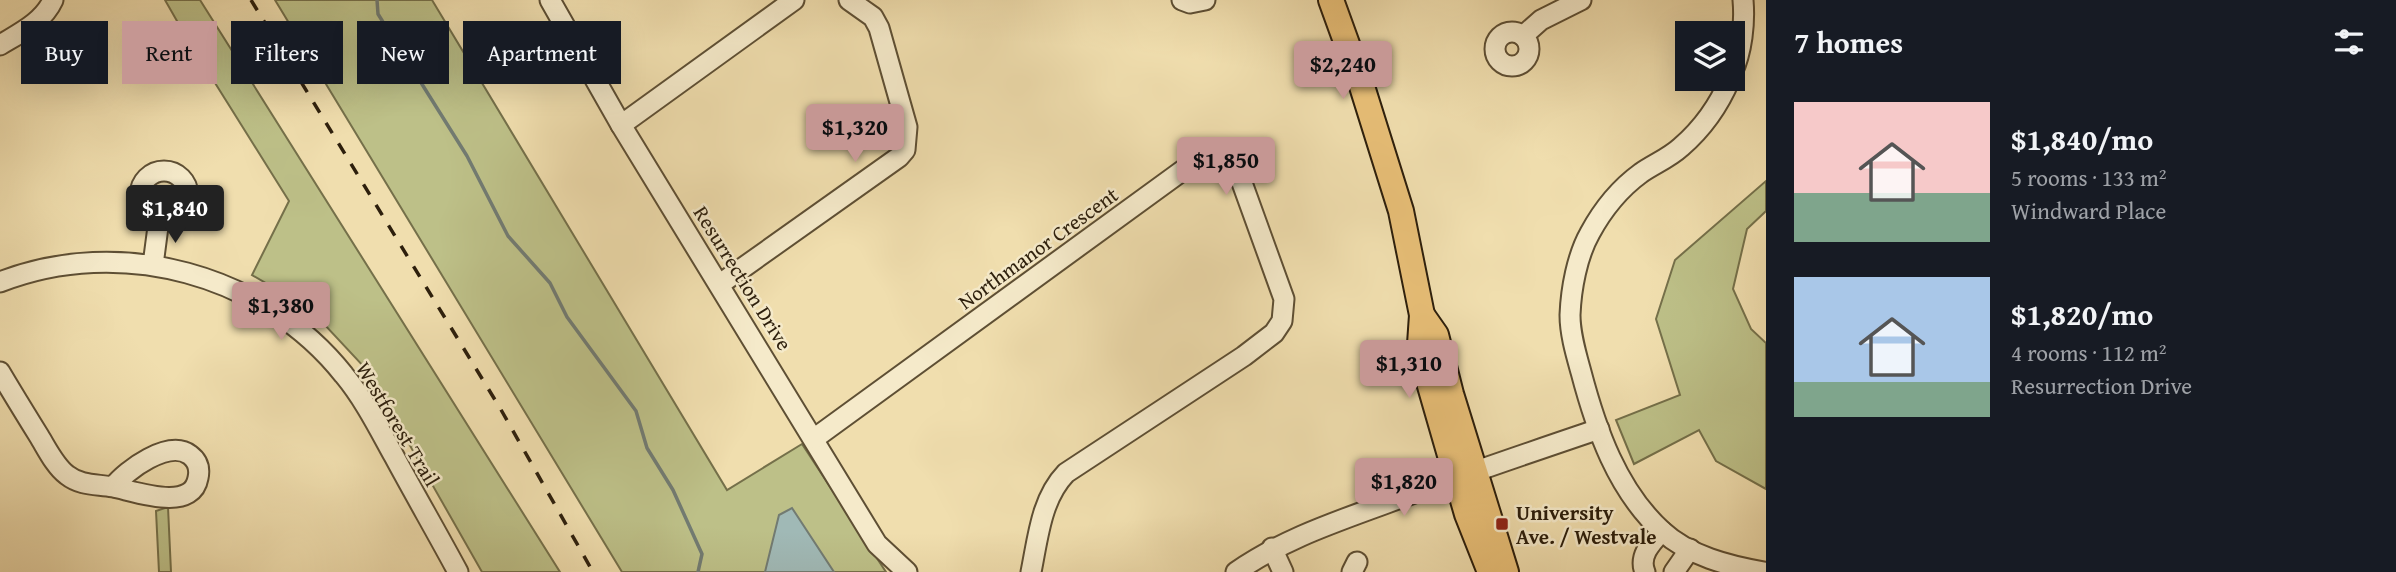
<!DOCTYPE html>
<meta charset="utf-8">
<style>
:root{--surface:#171b24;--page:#242831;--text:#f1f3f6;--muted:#9ea1a6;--accent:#c59692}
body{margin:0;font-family:"Gentium Book Plus",serif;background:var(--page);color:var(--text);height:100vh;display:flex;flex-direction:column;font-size:26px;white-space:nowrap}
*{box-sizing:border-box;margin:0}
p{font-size:23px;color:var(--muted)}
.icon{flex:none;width:38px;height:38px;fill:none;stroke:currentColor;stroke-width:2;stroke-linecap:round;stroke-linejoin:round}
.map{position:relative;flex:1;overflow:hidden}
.details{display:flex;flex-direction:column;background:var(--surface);width:630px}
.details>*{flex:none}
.banner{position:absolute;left:21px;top:21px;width:665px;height:63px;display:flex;gap:14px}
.tools{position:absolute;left:1675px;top:21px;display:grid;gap:14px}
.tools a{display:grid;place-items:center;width:70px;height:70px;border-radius:0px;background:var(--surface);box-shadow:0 7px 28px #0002;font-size:35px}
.price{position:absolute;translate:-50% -60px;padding:0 16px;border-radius:7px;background:var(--accent);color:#111;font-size:23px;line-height:46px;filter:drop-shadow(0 2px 4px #0008)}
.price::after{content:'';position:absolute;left:50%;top:42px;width:21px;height:16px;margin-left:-10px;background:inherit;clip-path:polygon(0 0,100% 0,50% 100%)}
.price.selected{background:#222;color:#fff}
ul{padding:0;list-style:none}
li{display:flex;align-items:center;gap:21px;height:175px;padding:0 28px}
li span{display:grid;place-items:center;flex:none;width:196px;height:140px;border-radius:0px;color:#555}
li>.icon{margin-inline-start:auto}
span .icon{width:84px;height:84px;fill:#fffc;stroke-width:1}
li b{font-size:30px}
h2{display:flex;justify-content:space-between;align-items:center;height:84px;padding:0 28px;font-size:30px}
.chip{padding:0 24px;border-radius:0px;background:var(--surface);box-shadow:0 7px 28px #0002;font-size:24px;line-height:63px}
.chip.selected{background:var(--accent);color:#111}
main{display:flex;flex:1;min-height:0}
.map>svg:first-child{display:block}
</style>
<main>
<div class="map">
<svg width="1766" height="572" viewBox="0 0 1766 572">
<rect width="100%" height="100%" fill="#f0deae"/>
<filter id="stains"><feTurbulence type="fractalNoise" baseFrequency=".00286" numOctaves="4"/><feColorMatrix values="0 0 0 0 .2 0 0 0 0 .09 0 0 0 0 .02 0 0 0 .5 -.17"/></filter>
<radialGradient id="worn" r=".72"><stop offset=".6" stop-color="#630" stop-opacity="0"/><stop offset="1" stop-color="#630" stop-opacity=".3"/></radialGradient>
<!-- green -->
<g fill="#bdc088" stroke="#75704a" stroke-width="2">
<path d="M165 0H200L560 572H482L367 370 310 309 252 275 289 201 185 35Z"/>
<path d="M275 0H432L727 490 802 444 886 572H622Z"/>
<path d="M1766 181V211L1747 229 1733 289 1751 329 1766 343V489L1716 461 1699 430 1634 464 1616 420 1680 395 1656 319 1675 260Z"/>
<path d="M168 507 171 572H159L156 511Z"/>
</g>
<!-- water -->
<path fill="#a0b9b6" stroke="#727b72" stroke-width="2" d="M792 508 834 572H765L779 515Z"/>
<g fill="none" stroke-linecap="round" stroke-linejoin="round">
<!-- stream -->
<path stroke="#727b72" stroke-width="3.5" d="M377 0 378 14 467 156 508 236 550 283 567 317 636 411 647 448 673 490 702 554 698 572"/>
<!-- minor casing -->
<g stroke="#5e4f34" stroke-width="23">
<g id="minor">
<path d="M550 0 621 125 877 544 907 572"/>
<path d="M1182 0 1190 3 1205 0"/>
<circle cx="1512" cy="49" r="17"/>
<path d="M1523 36 1541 20 1581 0"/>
<path d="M0 45C20 33 43 22 53 0"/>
<path d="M1732 73C1742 52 1745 23 1743 0"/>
<path d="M1730 79C1719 105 1703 128 1681 147 1669 158 1654 164 1641 173 1619 189 1603 209 1590 233 1577 256 1571 289 1570 315 1570 334 1576 354 1581 372 1596 429 1617 490 1662 531 1689 556 1729 566 1764 572"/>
<path d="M621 125 794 0"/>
<circle cx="164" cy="195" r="24"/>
<path d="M153 265 159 219"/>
<path d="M0 282C120 235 264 274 344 375 364 399 379 429 394 456 415 495 437 533 458 572"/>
<path d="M720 284 899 157 905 150 907 127 879 28 873 17 849 0"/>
<path d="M0 372C13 394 26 415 39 436 47 449 55 466 67 475 81 486 96 484 113 487 134 491 192 513 198 478 200 469 198 461 190 455 169 439 126 470 113 487"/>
<path d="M815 438 1186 168C1211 156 1226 154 1241 180L1284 299 1282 321 1274 333 1244 356 1066 473C1041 499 1038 538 1031 572"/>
<path d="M1272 548 1283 572"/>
<path d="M1236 572C1284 539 1333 523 1387 503 1457 477 1528 453 1599 429"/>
<path d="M1352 572 1357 562"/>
<path d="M1645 572C1638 556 1652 542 1662 531"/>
<path d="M1674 572 1690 549"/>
</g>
</g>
<!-- major casing -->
<g stroke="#2d1f0c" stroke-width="28">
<g id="major">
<path d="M1331 0 1360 80 1401 211 1422 315 1420 344 1428 379 1467 514 1490 572"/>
<path d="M1422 315 1436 335 1451 394 1506 572"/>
</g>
</g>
<!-- minor -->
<use href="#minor" stroke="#f5eaca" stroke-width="19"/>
<!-- major -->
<use href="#major" stroke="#e8bf77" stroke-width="24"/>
<!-- rail -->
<path stroke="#2d1f0c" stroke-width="3.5" stroke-dasharray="12 12" stroke-linecap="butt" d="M251 0 500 408 593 572"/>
</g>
<!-- markers -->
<rect fill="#8f2418" stroke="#f5eaca" stroke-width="2.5" x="1495" y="517" width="14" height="14" rx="3.5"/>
<g text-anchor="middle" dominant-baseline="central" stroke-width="5" stroke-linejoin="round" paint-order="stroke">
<!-- street labels -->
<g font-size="21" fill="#2d1f0c" stroke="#f5eaca">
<text transform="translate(1038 248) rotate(-36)">Northmanor Crescent</text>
<text transform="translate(743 278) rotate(58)">Resurrection Drive</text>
<text transform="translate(398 424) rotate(59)">Westforest Trail</text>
</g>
<!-- poi labels -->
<g font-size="21" font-weight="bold" fill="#2d1f0c" stroke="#f5eaca" text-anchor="start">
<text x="1516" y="512">University<tspan x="1516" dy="24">Ave. / Westvale</tspan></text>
</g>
</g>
<rect width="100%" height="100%" filter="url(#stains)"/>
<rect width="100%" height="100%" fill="url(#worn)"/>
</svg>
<div class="tools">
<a><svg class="icon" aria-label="layers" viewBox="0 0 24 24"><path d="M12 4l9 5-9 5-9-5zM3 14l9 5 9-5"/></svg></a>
</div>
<b class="price" style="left:1343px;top:101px">$2,240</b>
<b class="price" style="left:855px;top:164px">$1,320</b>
<b class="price" style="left:1226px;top:197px">$1,850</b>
<b class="price selected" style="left:175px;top:245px">$1,840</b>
<b class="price" style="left:281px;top:342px">$1,380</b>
<b class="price" style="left:1409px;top:400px">$1,310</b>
<b class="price" style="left:1404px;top:518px">$1,820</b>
<div class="banner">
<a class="chip">Buy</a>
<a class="chip selected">Rent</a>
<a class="chip">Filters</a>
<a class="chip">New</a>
<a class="chip">Apartment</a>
</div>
</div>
<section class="details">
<h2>7 homes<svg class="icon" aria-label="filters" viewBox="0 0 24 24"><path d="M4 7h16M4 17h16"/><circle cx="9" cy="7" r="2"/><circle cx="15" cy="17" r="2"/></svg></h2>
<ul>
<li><span style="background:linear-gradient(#f6c9c9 65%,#7fa58c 0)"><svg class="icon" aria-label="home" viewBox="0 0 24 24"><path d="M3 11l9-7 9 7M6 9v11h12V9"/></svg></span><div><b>$1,840/mo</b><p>5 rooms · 133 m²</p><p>Windward Place</p></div></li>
<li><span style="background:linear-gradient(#a9c7e8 75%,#7fa58c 0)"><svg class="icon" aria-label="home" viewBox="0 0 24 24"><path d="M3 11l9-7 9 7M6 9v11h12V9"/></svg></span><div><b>$1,820/mo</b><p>4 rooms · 112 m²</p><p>Resurrection Drive</p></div></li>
</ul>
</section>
</main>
